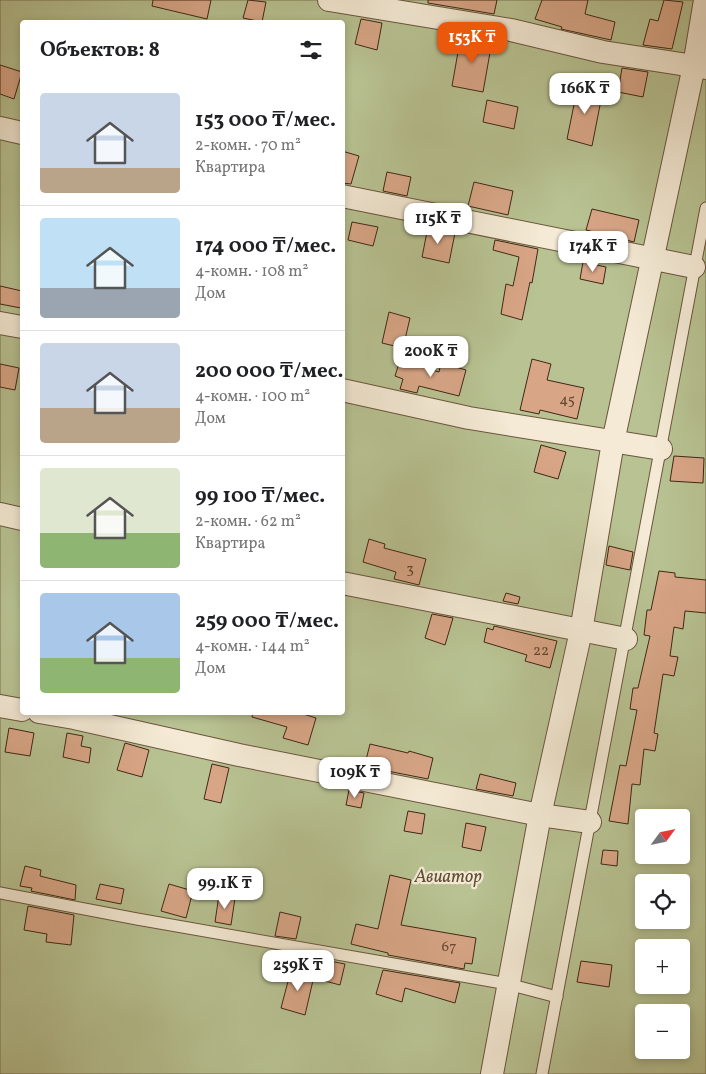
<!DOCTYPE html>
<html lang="ru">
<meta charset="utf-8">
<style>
:root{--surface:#fff;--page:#f2f2f2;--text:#202124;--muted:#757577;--line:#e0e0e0;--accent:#ea580c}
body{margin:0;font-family:Vollkorn,serif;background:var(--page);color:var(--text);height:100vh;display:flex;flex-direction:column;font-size:19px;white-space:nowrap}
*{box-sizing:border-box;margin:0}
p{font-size:16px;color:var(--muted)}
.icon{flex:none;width:28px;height:28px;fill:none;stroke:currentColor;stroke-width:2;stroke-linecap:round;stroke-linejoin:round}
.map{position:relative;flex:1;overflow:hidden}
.details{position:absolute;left:20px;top:20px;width:325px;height:695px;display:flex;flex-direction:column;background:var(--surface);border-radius:5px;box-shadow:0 2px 8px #0003}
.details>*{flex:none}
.needle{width:32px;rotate:57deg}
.tools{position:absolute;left:635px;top:809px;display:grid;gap:10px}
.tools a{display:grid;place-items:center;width:55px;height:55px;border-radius:5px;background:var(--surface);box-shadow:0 2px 8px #0003;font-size:25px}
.price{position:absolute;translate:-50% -42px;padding:0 11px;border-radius:10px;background:#fff;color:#222;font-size:16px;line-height:32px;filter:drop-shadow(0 1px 2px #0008)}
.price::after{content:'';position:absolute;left:50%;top:30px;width:15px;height:11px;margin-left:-8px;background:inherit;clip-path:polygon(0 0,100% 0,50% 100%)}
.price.selected{background:var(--accent);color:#fff}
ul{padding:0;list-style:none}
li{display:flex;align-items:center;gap:15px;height:125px;padding:0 20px}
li+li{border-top:1px solid var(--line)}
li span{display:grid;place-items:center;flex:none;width:140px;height:100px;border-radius:5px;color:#555}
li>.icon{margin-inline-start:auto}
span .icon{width:60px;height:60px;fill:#fffc;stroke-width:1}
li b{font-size:21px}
h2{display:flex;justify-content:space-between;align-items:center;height:60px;padding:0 20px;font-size:21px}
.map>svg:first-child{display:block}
</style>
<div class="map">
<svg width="706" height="1074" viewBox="0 0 706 1074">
<rect width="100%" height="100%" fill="#eedfbe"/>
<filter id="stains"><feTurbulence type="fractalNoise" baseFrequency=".004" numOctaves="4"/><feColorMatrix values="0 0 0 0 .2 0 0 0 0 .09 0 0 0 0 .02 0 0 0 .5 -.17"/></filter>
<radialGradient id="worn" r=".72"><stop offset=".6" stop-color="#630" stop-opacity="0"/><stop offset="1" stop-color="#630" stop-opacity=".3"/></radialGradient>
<!-- green -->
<path fill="#b8c292" stroke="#7c7453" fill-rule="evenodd" d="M0 0H706V1074H0ZM22 22H342V712H22ZM644 818H681V855H644ZM644 882H681V920H644ZM644 948H681V985H644ZM644 1012H681V1050H644Z"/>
<!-- building -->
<g fill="#d8a687" stroke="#402714">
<path d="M153 0H211L207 19 152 6Z"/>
<path d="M248 0 266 2 262 22 243 18Z"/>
<path d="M428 0H497L494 14 428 3Z"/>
<path d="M542 0H588L585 14 615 22 611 40 561 29 562 27 535 19Z"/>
<path d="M664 0 683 2 672 49 643 45 650 19 658 21Z"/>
<path d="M361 19 382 23 377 50 355 44Z"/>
<path d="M461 35 488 40 487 46 491 47 483 92 452 86Z"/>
<path d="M0 65 22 72 14 99 0 94Z"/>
<path d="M622 68 648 72 643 97 618 92Z"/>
<path d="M578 85 603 90 592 146 567 139Z"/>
<path d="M487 100 518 107 514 129 483 122Z"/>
<path d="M342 151 359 156 351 184 342 183Z"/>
<path d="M387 172 411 177 407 196 383 191Z"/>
<path d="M474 182 513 191 508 215 468 206Z"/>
<path d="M592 209 639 220 634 242 586 230Z"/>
<path d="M352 222 378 227 373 246 348 240Z"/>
<path d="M428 227 455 233 449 263 422 257Z"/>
<path d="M495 240 538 249 532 283 530 282 522 320 501 314 506 284 513 286 519 257 493 250Z"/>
<path d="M583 262 606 267 603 284 580 279Z"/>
<path d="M0 286 22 291 21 308 0 304Z"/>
<path d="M389 312 410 318 403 348 382 343Z"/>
<path d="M532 359 551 364 547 380 584 388 577 419 540 410 539 414 520 410Z"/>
<path d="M400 360 439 372 441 363 466 370 459 396 419 386 417 393 400 389 403 379 395 376Z"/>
<path d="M0 364 19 368 15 390 0 387Z"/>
<path d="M541 445 566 452 558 479 534 472Z"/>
<path d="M674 456 704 458 703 483 670 481Z"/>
<path d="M369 539 385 544 384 548 426 559 419 585 394 579 396 572 363 562Z"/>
<path d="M609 546 633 552 630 570 606 565Z"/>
<path d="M659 571 675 573V577L706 580V613L685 611 683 629 674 627 670 656 678 657 674 676 663 674 654 733 658 734 655 751 644 749 640 785 632 784 628 824 609 821 620 765 626 766 637 710 630 709 633 688H638L650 636 644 635 647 610H651Z"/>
<path d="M506 593 520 597 518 604 503 601Z"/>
<path d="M432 614 453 618 445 645 425 638Z"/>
<path d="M494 626 557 641 550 668 525 661 527 655 484 642 487 628 493 630Z"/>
<path d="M253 712H297L316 718 308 745 283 738 287 727 252 717Z"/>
<path d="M9 728 34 733 30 756 5 752Z"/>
<path d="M67 733 83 736 81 746 91 748 89 763 63 757Z"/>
<path d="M125 743 149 750 142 777 117 770Z"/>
<path d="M370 744 408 753 409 751 433 758 428 779 372 768 373 761 366 760Z"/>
<path d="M212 764 229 768 221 803 204 799Z"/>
<path d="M480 774 516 783 513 796 476 789Z"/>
<path d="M349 790 364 793 361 808 346 805Z"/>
<path d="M408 811 425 814 422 834 404 831Z"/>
<path d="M466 823 486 827 481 851 462 847Z"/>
<path d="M603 850 618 851 617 866 601 864Z"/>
<path d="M25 866 41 870 40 876 76 885 75 900 31 891 32 888 20 886Z"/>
<path d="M390 875 411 880 401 925 476 938 472 964 465 963 464 969 388 955V953L351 944 356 924 378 929Z"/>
<path d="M100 884 124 889 121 904 96 899Z"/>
<path d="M169 884 193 891 186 918 161 911Z"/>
<path d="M219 895 235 898 231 925 215 922Z"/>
<path d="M28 906 74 915 71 945 46 942 47 934 24 930Z"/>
<path d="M280 912 301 917 296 939 275 936Z"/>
<path d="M325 960 345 964 340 985 321 980Z"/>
<path d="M581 961 612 965 609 987 577 982Z"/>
<path d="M291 970 314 976 305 1015 281 1008Z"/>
<path d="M383 970 460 983 455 1003 405 988 402 1002 376 994Z"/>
</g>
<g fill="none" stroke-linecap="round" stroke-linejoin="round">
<!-- service casing -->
<g stroke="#6c553e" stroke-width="13">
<g id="service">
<path d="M0 893 137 919 508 984 557 997"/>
<path d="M542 1074 706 208"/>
</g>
</g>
<!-- minor casing -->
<g stroke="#6c553e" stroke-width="24">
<g id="minor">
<path d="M329 0 511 30 603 52 706 68"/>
<path d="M0 128 22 133"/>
<path d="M342 196 694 267"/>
<path d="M0 323 22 327"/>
<path d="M342 390 469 418 661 449"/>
<path d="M0 514 22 519"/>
<path d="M342 583 626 639"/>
<path d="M0 706 22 710"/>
<path d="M39 712 74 718 239 755 540 815 590 822"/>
<path d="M492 1074 540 815 581 631 613 442 694 66 705 0"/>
</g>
</g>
<!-- service -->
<use href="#service" stroke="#f4ead5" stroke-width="11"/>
<!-- minor -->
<use href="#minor" stroke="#f4ead5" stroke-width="22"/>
</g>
<g text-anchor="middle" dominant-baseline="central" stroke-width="4.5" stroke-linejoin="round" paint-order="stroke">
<!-- number labels -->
<g font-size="15" fill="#664731">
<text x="567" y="400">45</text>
<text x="410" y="569">3</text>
<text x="541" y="651">22</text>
<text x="449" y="947">67</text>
</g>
<!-- park labels -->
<g font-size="18" font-style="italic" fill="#5e4e34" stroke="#f4ead5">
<text x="448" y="877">Авиатор</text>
</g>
</g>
<rect width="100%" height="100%" filter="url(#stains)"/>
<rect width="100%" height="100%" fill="url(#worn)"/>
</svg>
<div class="tools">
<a><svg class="needle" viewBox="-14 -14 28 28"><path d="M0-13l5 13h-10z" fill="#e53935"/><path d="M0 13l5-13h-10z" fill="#757577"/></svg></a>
<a><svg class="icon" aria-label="locate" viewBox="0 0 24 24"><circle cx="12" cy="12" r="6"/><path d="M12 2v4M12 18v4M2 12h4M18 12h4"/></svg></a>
<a>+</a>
<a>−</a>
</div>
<b class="price selected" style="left:472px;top:64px">153K ₸</b>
<b class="price" style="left:585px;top:115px">166K ₸</b>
<b class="price" style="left:438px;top:245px">115K ₸</b>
<b class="price" style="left:593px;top:273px">174K ₸</b>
<b class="price" style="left:431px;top:378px">200K ₸</b>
<b class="price" style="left:355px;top:799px">109K ₸</b>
<b class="price" style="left:225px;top:910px">99.1K ₸</b>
<b class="price" style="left:298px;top:992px">259K ₸</b>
<section class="details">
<h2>Объектов: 8<svg class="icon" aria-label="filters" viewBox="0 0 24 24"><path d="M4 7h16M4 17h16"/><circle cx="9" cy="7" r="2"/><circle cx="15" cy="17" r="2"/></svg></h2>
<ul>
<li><span style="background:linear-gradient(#c9d6e8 75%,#b9a48a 0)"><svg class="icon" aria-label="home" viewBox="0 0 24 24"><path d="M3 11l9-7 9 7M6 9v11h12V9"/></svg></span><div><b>153 000 ₸/мес.</b><p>2-комн. · 70 m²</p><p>Квартира</p></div></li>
<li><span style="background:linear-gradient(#bfe0f5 70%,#9aa5b1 0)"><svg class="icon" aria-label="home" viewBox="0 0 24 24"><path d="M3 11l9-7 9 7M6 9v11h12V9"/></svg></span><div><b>174 000 ₸/мес.</b><p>4-комн. · 108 m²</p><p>Дом</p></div></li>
<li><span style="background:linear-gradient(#c9d6e8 65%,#b9a48a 0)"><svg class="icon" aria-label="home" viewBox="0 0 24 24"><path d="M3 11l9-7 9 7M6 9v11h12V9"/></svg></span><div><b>200 000 ₸/мес.</b><p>4-комн. · 100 m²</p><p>Дом</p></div></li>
<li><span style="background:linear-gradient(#dfe7d0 65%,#8fb573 0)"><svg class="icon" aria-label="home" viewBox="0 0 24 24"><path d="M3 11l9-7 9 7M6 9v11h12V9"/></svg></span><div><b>99 100 ₸/мес.</b><p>2-комн. · 62 m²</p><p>Квартира</p></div></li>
<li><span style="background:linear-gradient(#a9c7e8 65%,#8fb573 0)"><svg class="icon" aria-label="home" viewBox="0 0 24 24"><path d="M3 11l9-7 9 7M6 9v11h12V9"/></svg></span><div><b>259 000 ₸/мес.</b><p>4-комн. · 144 m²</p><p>Дом</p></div></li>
</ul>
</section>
</div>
